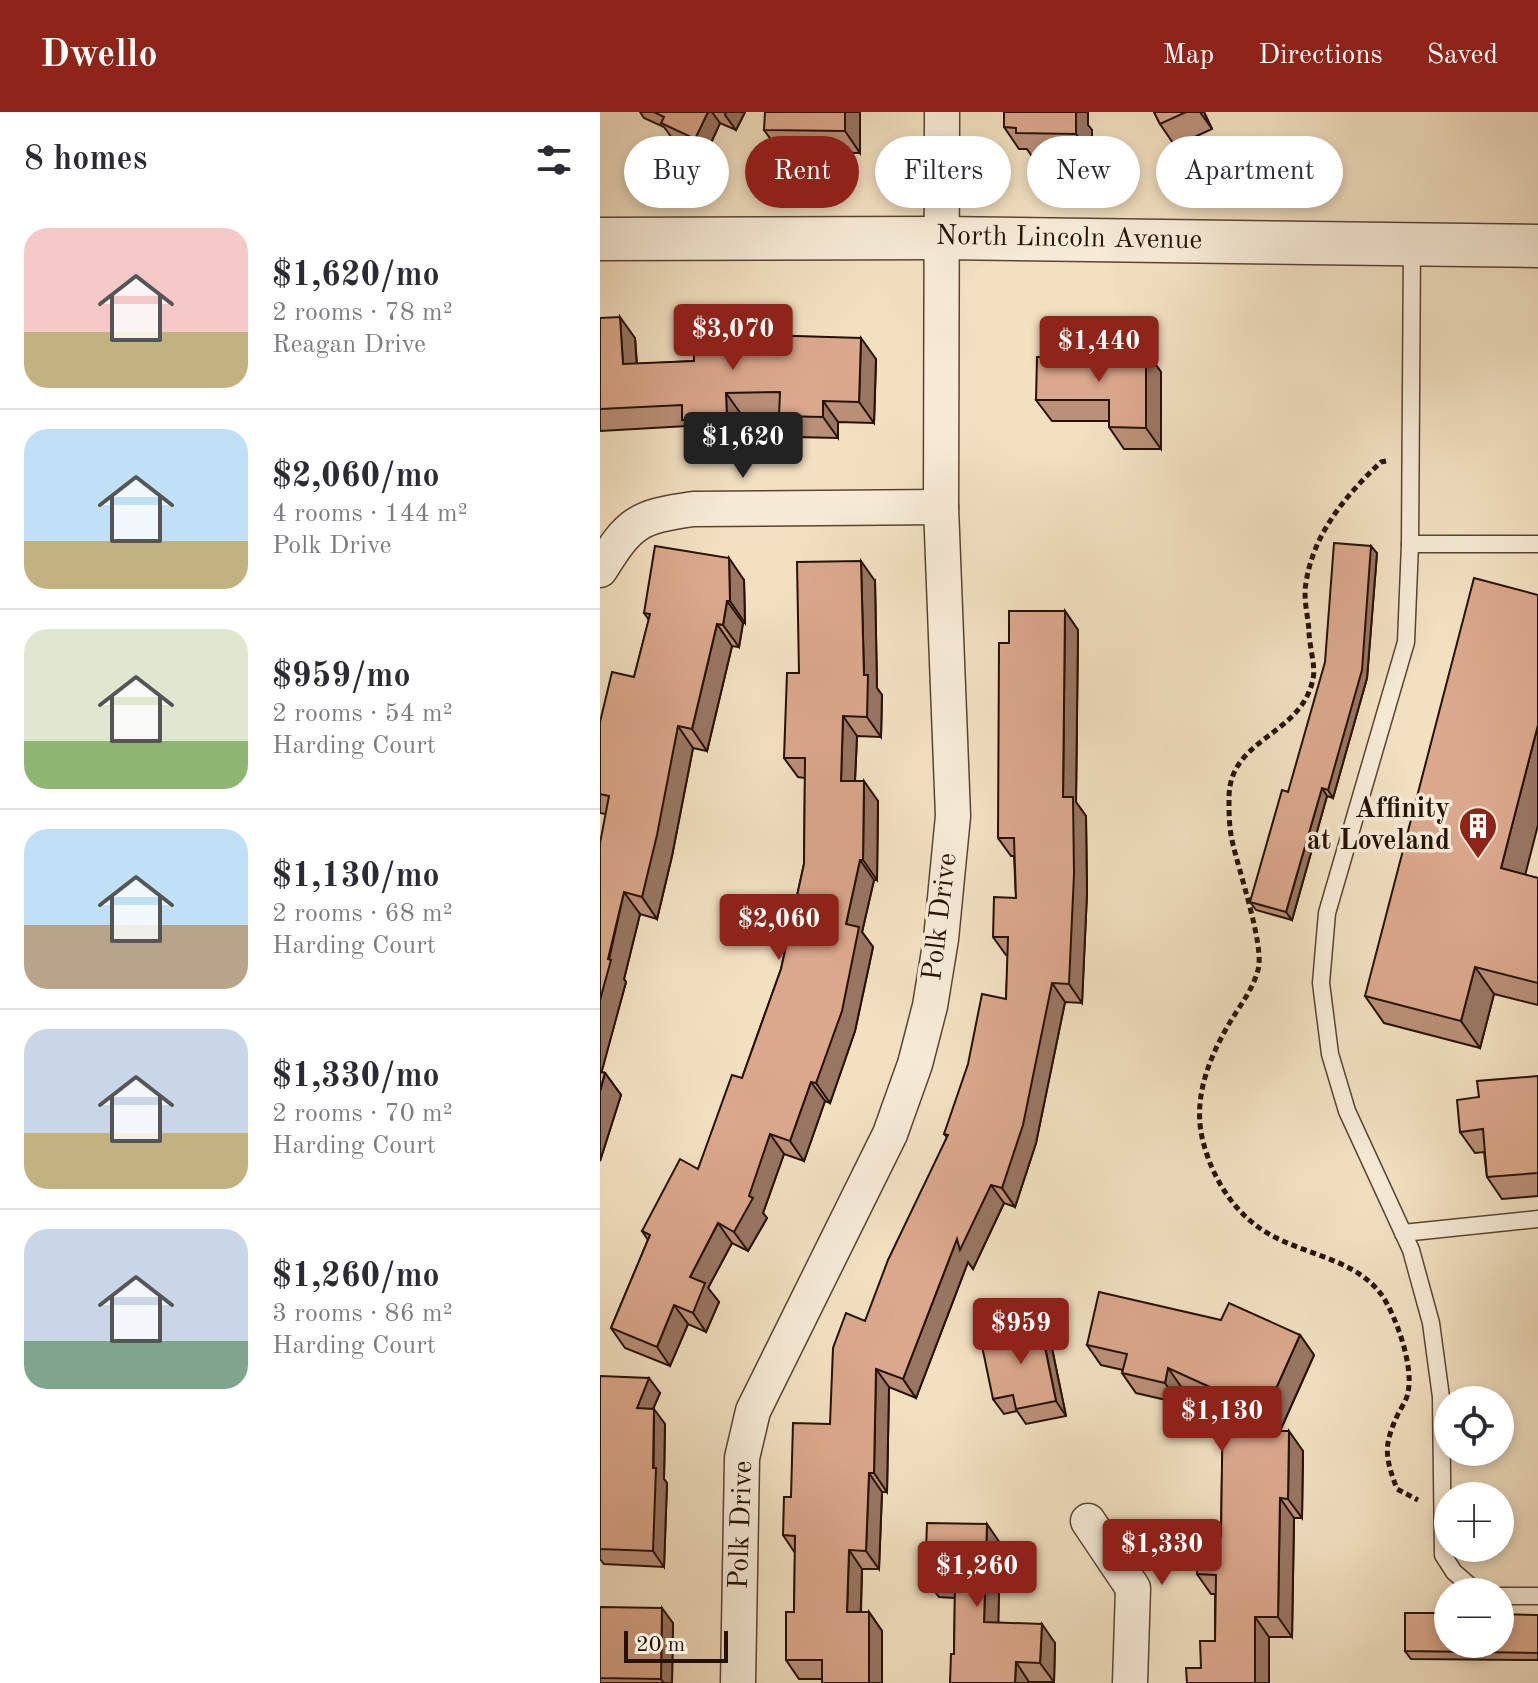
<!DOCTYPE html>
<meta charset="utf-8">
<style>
:root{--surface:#fff;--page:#f7f7f7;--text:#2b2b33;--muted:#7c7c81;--line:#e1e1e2;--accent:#8f2418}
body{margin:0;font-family:"Old Standard TT",serif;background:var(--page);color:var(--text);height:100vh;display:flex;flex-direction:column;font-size:30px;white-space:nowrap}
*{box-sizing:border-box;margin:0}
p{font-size:26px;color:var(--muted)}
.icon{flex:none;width:44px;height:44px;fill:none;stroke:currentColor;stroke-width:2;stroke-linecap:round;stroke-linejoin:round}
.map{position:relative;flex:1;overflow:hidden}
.side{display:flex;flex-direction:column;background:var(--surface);width:600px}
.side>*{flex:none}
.banner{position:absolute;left:24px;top:24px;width:760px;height:72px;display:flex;gap:16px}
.buttons{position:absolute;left:834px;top:1274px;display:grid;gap:16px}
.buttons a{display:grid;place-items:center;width:80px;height:80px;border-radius:50%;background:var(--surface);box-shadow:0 4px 12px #0003;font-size:40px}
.scale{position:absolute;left:24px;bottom:20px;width:104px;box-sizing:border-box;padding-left:8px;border:4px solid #261104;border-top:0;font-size:22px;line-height:28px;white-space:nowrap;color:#261104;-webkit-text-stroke:6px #f7ebd7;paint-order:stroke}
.price{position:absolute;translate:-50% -68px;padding:0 18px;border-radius:8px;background:var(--accent);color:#fff;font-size:26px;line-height:52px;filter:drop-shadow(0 2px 4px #0008)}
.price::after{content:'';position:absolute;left:50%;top:48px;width:24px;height:18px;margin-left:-12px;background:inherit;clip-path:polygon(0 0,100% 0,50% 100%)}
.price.current{background:#222;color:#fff}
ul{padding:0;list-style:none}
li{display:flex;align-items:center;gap:24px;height:200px;padding:0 24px}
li+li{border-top:2px solid var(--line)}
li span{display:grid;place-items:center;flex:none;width:224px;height:160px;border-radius:24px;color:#555}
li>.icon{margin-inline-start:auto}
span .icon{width:96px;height:96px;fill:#fffc;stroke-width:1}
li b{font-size:34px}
h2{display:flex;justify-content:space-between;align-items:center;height:96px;padding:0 24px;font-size:34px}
.tag{padding:0 28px;border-radius:36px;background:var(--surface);box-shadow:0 4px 12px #0003;font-size:28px;line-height:72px}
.tag.current{background:var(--accent);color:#fff}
header{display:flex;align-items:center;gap:48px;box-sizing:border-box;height:112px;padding:0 40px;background:var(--accent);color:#fff}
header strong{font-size:38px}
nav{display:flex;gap:44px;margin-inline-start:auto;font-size:28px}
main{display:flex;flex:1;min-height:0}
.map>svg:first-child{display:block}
</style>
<header>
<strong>Dwello</strong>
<nav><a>Map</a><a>Directions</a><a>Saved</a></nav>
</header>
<main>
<section class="side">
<h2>8 homes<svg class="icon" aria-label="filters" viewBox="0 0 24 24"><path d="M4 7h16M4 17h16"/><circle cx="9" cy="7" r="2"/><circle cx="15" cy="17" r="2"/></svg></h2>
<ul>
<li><span style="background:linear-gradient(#f6c9c9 65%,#c2b280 0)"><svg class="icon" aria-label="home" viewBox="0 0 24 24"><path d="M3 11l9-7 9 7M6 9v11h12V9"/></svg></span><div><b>$1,620/mo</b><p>2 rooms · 78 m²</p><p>Reagan Drive</p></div></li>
<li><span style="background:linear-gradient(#bfe0f5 70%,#c2b280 0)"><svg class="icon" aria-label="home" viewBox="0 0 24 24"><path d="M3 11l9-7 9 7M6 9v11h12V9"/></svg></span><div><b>$2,060/mo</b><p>4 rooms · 144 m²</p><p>Polk Drive</p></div></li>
<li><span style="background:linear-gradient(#dfe7d0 70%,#8fb573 0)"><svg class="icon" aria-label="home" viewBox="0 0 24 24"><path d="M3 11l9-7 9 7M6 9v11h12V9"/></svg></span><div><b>$959/mo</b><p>2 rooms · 54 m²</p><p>Harding Court</p></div></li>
<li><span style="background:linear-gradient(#bfe0f5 60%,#b9a48a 0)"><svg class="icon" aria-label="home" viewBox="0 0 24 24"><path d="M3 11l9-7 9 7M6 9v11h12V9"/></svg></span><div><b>$1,130/mo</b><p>2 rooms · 68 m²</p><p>Harding Court</p></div></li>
<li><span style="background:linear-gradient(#c9d6e8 65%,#c2b280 0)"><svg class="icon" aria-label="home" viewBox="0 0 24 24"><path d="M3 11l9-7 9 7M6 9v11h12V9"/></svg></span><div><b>$1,330/mo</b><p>2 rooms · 70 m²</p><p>Harding Court</p></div></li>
<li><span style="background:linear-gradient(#c9d6e8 70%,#7fa58c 0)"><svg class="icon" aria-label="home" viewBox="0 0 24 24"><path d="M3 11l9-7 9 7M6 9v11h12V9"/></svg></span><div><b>$1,260/mo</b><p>3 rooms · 86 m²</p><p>Harding Court</p></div></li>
</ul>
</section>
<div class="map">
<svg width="938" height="1571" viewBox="0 0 938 1571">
<rect width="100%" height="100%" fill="#f2e0c1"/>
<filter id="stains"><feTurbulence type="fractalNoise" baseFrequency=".0025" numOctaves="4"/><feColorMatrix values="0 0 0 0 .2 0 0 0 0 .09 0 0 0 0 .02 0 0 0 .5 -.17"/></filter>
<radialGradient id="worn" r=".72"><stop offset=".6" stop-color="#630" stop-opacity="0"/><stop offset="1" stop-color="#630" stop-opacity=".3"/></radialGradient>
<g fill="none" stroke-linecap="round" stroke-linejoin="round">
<!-- service casing -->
<g stroke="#594533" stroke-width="19">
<g id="service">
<path d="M812 132 810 432 806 530 727 801 721 871 730 942 747 999 811 1138 831 1211 841 1285 843 1443 854 1460 877 1480"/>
<path d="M810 432H938"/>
<path d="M803 1121 938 1107"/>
<path d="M900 1484H938"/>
</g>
</g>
<!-- minor casing -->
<g stroke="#594533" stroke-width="37">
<g id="minor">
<path d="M0 458C30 410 37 405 93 397L341 395"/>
<path d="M488 1409 533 1476 530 1571"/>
<path d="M138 1571 142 1346 153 1299 290 1022 315 952 330 894 341 827 353 704 341 395 342 0"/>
</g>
</g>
<!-- tertiary casing -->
<g stroke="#594533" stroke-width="45">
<path id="tertiary" d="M0 127 341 126 938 134"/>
</g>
<!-- path -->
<path stroke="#261104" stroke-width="5" stroke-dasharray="6 4" stroke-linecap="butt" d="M786 349 781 350C746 383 713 422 706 471 703 486 708 504 709 519 709 534 716 554 713 567 701 625 629 625 629 686 629 699 629 715 632 728 638 757 665 834 658 858 652 880 637 897 626 917 606 953 592 992 604 1033 615 1073 641 1111 681 1128 714 1144 757 1150 781 1182 796 1203 814 1255 808 1280 807 1288 801 1296 798 1302 783 1334 785 1345 797 1377L818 1388"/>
<!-- service -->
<use href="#service" stroke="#f7ebd7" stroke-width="16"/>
<!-- minor -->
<use href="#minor" stroke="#f7ebd7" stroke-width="34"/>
<!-- tertiary -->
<use href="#tertiary" stroke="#f7ebd7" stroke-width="42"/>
</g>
<!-- wall -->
<g fill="#bb9078" stroke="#261104" stroke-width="2">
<path d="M40 0H145L136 18 120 11 106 42 72 26 64 15 44 6Z"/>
<path d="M260 0V41L180 40 164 18Z"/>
<path d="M404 0H488V13L492 18V44L431 43 427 37H419L404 15Z"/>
<path d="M554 0H604L612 17 575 34 560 12Z"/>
<path d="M0 206 35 226 37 252 94 249 163 216 168 223 276 247 274 311 238 310V326L194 325 179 304V302H141V328L97 329 87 314 0 319Z"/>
<path d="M546 239 561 260V337H524L509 315V309H452L436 288Z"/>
<path d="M777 441 767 566 733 686 727 684 692 808 656 798 650 790 688 680Z"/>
<path d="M144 468 145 511H143L139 535 132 534 107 639 93 636 72 744 57 807 40 802 24 867 26 870 1 960 5 961 21 983 0 1049 6 702 0 701V610L34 565 49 508 44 501Z"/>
<path d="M275 469 277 576 282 583 281 625 257 624 255 669 278 689 277 768H274L262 820 273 835 255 919 230 991 225 989 204 1049 184 1042 163 1101 167 1106 148 1139 132 1131 108 1176 119 1190 106 1220 88 1212 70 1254 25 1236 11 1216 48 1128 42 1119 98 1057 142 966 181 857 204 752 205 666 198 665 184 646 199 561Z"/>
<path d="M465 499 478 518 476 690 486 704 487 781 482 891 465 890 436 1031 415 1095 404 1091 373 1157 368 1150 316 1286 289 1275 287 1380H282L279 1457H262L261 1500H269L282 1519V1571L222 1567H199L186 1548 194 1500 195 1441 183 1423 191 1385 230 1312 265 1209 347 1025 344 1022 406 887 408 843H406L393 825 416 786 414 744H411L398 726 409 531Z"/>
<path d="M925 763 938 766V893L894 882 880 936 784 911 765 884Z"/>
<path d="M938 964V1084L902 1087 887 1065 884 1040 875 1041 860 1020 879 985Z"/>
<path d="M621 1208 700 1223 714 1243 680 1319 703 1339 702 1406H694L692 1525H669L601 1556 615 1529V1482H611L597 1462 621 1424 623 1294 582 1276 579 1291 536 1281 522 1261 523 1258 501 1253 487 1233Z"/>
<path d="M449 1222 466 1304 426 1312 417 1299 404 1302 393 1287Z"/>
<path d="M0 1264 60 1281 53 1297 65 1312 64 1367 67 1371 64 1455 4 1452 0 1447Z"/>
<path d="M400 1431 398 1510 455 1531 454 1570H429V1571H350L354 1542 355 1486 339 1485 325 1466Z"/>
<path d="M0 1495 73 1511 72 1571H0Z"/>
<path d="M938 1503V1548L811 1547 805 1539Z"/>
</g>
<!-- shaded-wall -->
<g fill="#997662" stroke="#261104" stroke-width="2">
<path d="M108 0H112L120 11 106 42 95 27Z"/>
<path d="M126 0H145L136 18 125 3Z"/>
<path d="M245 0H260V41L245 19Z"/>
<path d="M476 0H488V13L492 18V44L476 22Z"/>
<path d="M600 0H604L612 17Z"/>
<path d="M20 205 35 226 38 274 23 252Z"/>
<path d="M261 226 276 247 274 311 259 290Z"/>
<path d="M546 239 561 260V337L546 316Z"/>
<path d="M126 281 141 302V328L127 307Z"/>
<path d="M223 289 238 310V326L223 305Z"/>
<path d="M771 434 777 441 767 566 733 686 728 678Z"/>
<path d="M129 446 144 468 145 511 130 489Z"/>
<path d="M261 449 275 469 277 576 282 583 281 625 267 605 264 563Z"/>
<path d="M127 489 143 511 139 535 123 513Z"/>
<path d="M465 499 478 518 476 690 486 704 487 781 482 891 469 872 463 685Z"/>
<path d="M117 512 132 534 107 639 92 617Z"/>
<path d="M243 604 257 624 254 689 241 669Z"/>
<path d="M938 613V713L920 783 901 756Z"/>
<path d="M78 614 93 636 72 744 57 807 42 785Z"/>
<path d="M264 669 278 689 277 768 263 748Z"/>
<path d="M722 676 727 684 692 808 686 800Z"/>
<path d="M260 748 274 768 262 820 273 835 255 919 230 991 216 971 246 812Z"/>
<path d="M24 780 40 802 24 867 26 870 0 966V888Z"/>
<path d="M875 855 894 882 880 936 861 909Z"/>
<path d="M452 871 465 890 436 1031 415 1095 402 1076Z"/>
<path d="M5 961 21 983 0 1049V979Z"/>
<path d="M211 970 225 989 204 1049 190 1029Z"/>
<path d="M170 1022 184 1042 163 1101 167 1106 148 1139 134 1120Z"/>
<path d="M391 1073 404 1091 373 1157 368 1150 316 1286 303 1267 357 1127Z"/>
<path d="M118 1111 132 1131 108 1176 119 1190 106 1220 93 1201 90 1165Z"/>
<path d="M74 1193 88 1212 70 1254 57 1235Z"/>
<path d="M439 1206 449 1222 466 1304 456 1289Z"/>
<path d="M700 1223 714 1243 671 1339 657 1319Z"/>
<path d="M568 1256 582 1276 579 1291 565 1271Z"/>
<path d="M276 1257 289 1275 287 1380 274 1361Z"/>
<path d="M49 1266 60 1281 47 1311 37 1296Z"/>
<path d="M54 1297 65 1312 64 1367 67 1371 64 1455 53 1439Z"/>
<path d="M689 1319 703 1339 702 1406 688 1387Z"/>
<path d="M269 1361 282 1380 279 1457 266 1439Z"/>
<path d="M680 1386 694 1406 692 1525 678 1505Z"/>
<path d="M387 1412 400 1431 398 1529 384 1510Z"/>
<path d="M249 1438 262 1457 260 1519 247 1500Z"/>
<path d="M62 1496 73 1511 72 1571H64L61 1567Z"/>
<path d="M269 1500 282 1519V1571H269Z"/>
<path d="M655 1505 669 1525V1571H655Z"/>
<path d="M442 1512 455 1531 454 1570 440 1551Z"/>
<path d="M416 1550 429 1570V1571H415Z"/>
</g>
<!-- building -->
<g fill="#daa88c" stroke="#261104" stroke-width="2">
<path d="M54 0H108L95 27 61 11 64 5Z"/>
<path d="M165 0H245V19L164 18Z"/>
<path d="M404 0H476V22L416 21V16L404 15Z"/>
<path d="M554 0H586L560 12Z"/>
<path d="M20 205 23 252 94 249 93 217 163 216V223L261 226 259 290 223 289V305L179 304 180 280 126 281 127 307 82 308V293L0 297V206Z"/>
<path d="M511 239H546V316L509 315V288H436L437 245H511Z"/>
<path d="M734 431 771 434 762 558 728 678 722 676 686 800 650 790 682 678 688 680 725 550Z"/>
<path d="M55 434 129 446 130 489H127L123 513 117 512 92 617 78 614 57 723 42 785 24 780 8 847 11 848 0 888V731L9 684 0 682V610L12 560 34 565 50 502 44 501Z"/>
<path d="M261 449 264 563H268L267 605 243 604 241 669H264L263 748H260L246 812 259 815 242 899 216 971 211 970 190 1029 170 1022 149 1084 153 1086 134 1120 118 1111 90 1165 105 1171 93 1201 74 1193 57 1235 11 1216 50 1123 42 1119 80 1047 98 1057 132 963 142 966 181 857 204 752 205 646H184L187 561H199L197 450Z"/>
<path d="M874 466 938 483V613L901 756 938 766V871L875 855 861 909 765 884Z"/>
<path d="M409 499H465L463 685H473L474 762 469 872 452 871 423 1013 402 1076 391 1073 360 1138 357 1127 303 1267 276 1257 274 1361H269L266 1439 249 1438 247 1500H269V1571H222V1548H186V1500H194L195 1424 183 1423 184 1385H191L193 1311 230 1312 233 1236 246 1201 265 1209 288 1148 348 1023 344 1022 368 952 382 882 406 887 408 825H393L394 785 416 786 414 726H398L399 531H409Z"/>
<path d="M0 960 5 961 0 979Z"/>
<path d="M938 964V1061L887 1065 883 1017 860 1020 857 988 879 985 877 969Z"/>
<path d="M499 1180 621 1208 629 1191 700 1223 657 1319H689L688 1387 680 1386 678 1505H655V1571H587L586 1556H601L600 1529H615L616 1463 597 1462 598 1424H621L623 1281 568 1256 565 1271 522 1261 527 1242 487 1233Z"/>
<path d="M439 1206 456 1289 416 1297 413 1283 393 1287 382 1234 410 1228 407 1213Z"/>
<path d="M0 1264 49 1266 37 1296 54 1297 53 1356H56L53 1439 0 1437Z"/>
<path d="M327 1411 387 1412 384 1510 442 1512 440 1551 416 1550 415 1571H350L351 1542H354L355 1467 325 1466Z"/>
<path d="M0 1495 62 1496 61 1567 0 1566Z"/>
<path d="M805 1501H848V1532H900V1502L938 1503V1541L805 1539Z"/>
</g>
<!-- icons -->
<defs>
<g id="building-pin" transform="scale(2)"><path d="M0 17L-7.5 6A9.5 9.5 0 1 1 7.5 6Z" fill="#8f2418" stroke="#f7ebd7"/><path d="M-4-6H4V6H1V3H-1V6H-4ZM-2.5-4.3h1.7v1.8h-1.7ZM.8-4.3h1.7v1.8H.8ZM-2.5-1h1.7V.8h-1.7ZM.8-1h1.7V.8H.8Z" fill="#fff"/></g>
</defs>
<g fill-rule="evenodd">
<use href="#building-pin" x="878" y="714"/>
</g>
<g text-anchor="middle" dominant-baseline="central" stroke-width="7" stroke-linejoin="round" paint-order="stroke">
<!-- street labels -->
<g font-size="28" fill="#261104" stroke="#f7ebd7">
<text transform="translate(469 127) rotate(1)">North Lincoln Avenue</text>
<text transform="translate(341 805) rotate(-83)">Polk Drive</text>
<text transform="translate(142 1413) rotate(-88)">Polk Drive</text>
</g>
<!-- poi labels -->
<g font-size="28" font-weight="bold" fill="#261104" stroke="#f7ebd7" text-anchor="end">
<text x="850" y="698">Affinity<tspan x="850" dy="32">at Loveland</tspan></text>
</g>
</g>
<rect width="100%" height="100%" filter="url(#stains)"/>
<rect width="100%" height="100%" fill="url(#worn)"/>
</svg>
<div class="buttons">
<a><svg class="icon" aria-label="locate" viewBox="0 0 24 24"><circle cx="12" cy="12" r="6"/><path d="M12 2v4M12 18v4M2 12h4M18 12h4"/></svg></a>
<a>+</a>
<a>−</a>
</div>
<div class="scale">20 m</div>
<b class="price" style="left:133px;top:260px">$3,070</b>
<b class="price" style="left:499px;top:272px">$1,440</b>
<b class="price current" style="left:143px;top:368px">$1,620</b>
<b class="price" style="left:179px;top:850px">$2,060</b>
<b class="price" style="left:421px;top:1254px">$959</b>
<b class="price" style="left:622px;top:1342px">$1,130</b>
<b class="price" style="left:562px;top:1475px">$1,330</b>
<b class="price" style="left:377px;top:1497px">$1,260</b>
<div class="banner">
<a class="tag">Buy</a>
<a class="tag current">Rent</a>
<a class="tag">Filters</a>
<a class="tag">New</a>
<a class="tag">Apartment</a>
</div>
</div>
</main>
